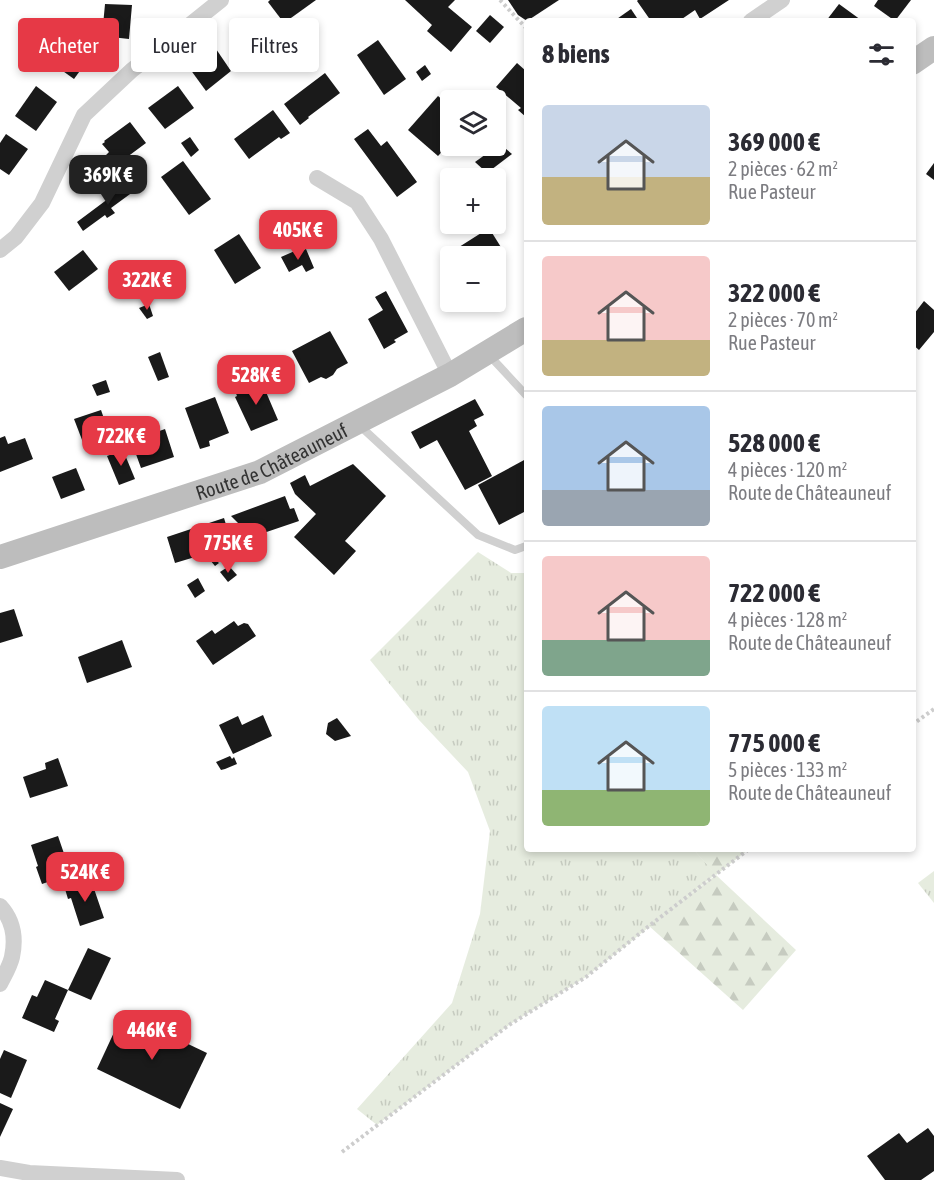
<!DOCTYPE html>
<html lang="fr">
<meta charset="utf-8">
<style>
:root{--surface:#fff;--page:#f7f7f7;--text:#2b2b33;--muted:#7c7c81;--line:#e1e1e2;--accent:#e63946}
body{margin:0;font-family:"Asap Condensed",sans-serif;background:var(--page);color:var(--text);height:100vh;display:flex;flex-direction:column;font-size:22px;white-space:nowrap}
*{box-sizing:border-box;margin:0}
p{font-size:20px;color:var(--muted)}
.icon{flex:none;width:33px;height:33px;fill:none;stroke:currentColor;stroke-width:2;stroke-linecap:round;stroke-linejoin:round}
.map{position:relative;flex:1;overflow:hidden}
.details{position:absolute;left:524px;top:18px;width:392px;height:834px;display:flex;flex-direction:column;background:var(--surface);border-radius:6px;box-shadow:0 3px 9px #0003}
.details>*{flex:none}
.banner{position:absolute;left:18px;top:18px;width:416px;height:54px;display:flex;gap:12px}
.fabs{position:absolute;left:440px;top:90px;display:grid;gap:12px}
.fabs a{display:grid;place-items:center;width:66px;height:66px;border-radius:6px;background:var(--surface);box-shadow:0 3px 9px #0003;font-size:30px}
.price{position:absolute;translate:-50% -51px;padding:0 14px;border-radius:12px;background:var(--accent);color:#fff;font-size:20px;line-height:39px;filter:drop-shadow(0 2px 3px #0008)}
.price::after{content:'';position:absolute;left:50%;top:36px;width:18px;height:14px;margin-left:-9px;background:inherit;clip-path:polygon(0 0,100% 0,50% 100%)}
.price.current{background:#222;color:#fff}
ul{padding:0;list-style:none}
li{display:flex;align-items:center;gap:18px;height:150px;padding:0 18px}
li+li{border-top:2px solid var(--line)}
li span{display:grid;place-items:center;flex:none;width:168px;height:120px;border-radius:6px;color:#555}
li>.icon{margin-inline-start:auto}
span .icon{width:72px;height:72px;fill:#fffc;stroke-width:1}
li b{font-size:26px}
h2{display:flex;justify-content:space-between;align-items:center;height:72px;padding:0 18px;font-size:26px}
.pill{padding:0 21px;border-radius:6px;background:var(--surface);box-shadow:0 3px 9px #0003;font-size:21px;line-height:54px}
.pill.current{background:var(--accent);color:#fff}
.map>svg:first-child{display:block}
</style>
<div class="map">
<svg width="934" height="1180" viewBox="0 0 934 1180">
<defs>
<pattern id="grass-tufts" width="24" height="20" patternUnits="userSpaceOnUse" patternTransform="scale(1.5)"><rect width="24" height="20" fill="#e6ecdf"/><path d="M3 7l-1-3M5 7V3M7 7l1-3M15 17l-1-3M17 17v-4M19 17l1-3" fill="none" stroke="#c6cbc0"/></pattern>
<pattern id="forest-firs" width="22" height="20" patternUnits="userSpaceOnUse" patternTransform="scale(1.5)"><rect width="22" height="20" fill="#e6ecdf"/><path d="M5 1l3.5 6h-7zM16 11l3.5 6h-7z" fill="#c6cbc0"/></pattern>
</defs>
<rect width="100%" height="100%" fill="#fff"/>
<!-- grass -->
<g fill="url(#grass-tufts)">
<path d="M478 552 511 573H526V849H693L716 874 586 977 509 1025 377 1125 357 1109 452 1003 480 914 490 831 468 772 419 720 370 660Z"/>
<path d="M934 871V903L918 883Z"/>
</g>
<!-- forest -->
<path fill="url(#forest-firs)" d="M693 849H749L716 875 796 950 743 1010 649 926 716 875Z"/>
<!-- building -->
<g fill="#1a1a1a">
<path d="M270 0H316L284 23 268 2Z"/>
<path d="M405 0H455L448 7 472 27 451 52 427 31 432 25Z"/>
<path d="M508 0H559L527 21 518 15Z"/>
<path d="M638 0H729L700 19 695 10 679 21H651L637 1Z"/>
<path d="M878 0H911L895 21 874 6Z"/>
<path d="M105 4 132 5 129 39 102 36Z"/>
<path d="M839 4 861 20 860 21H826Z"/>
<path d="M631 9 639 21H614Z"/>
<path d="M490 15 504 27 490 43 476 31Z"/>
<path d="M258 19 274 40 248 60 231 39Z"/>
<path d="M72 38 93 53 74 79 53 64Z"/>
<path d="M378 40 406 79 384 95 357 55Z"/>
<path d="M216 49 231 71 206 91 190 69Z"/>
<path d="M517 63 526 71V117L518 110 521 108 496 87Z"/>
<path d="M425 65 431 74 422 81 416 72Z"/>
<path d="M325 73 340 93 308 117 309 118 300 125 284 104Z"/>
<path d="M36 86 57 102 36 131 15 116Z"/>
<path d="M178 86 194 108 165 129 148 108Z"/>
<path d="M438 96 450 106V143L438 156 408 130Z"/>
<path d="M273 110 290 133 281 139 279 137 249 159 234 139Z"/>
<path d="M130 122 146 143 111 169 103 158 109 152 102 144 105 142 104 141Z"/>
<path d="M368 129 381 146 387 141 417 182 397 197 354 139Z"/>
<path d="M6 134 28 149 9 175 0 169V143Z"/>
<path d="M190 137 199 150 191 157 181 143Z"/>
<path d="M500 144 512 154 487 173 475 162Z"/>
<path d="M183 161 211 199 189 215 161 177Z"/>
<path d="M934 163V180L926 174Z"/>
<path d="M136 178 141 186 111 208 115 213 107 218 105 215 83 231 77 222Z"/>
<path d="M489 228 504 252 495 258V256H450L448 254Z"/>
<path d="M239 234 261 268 235 284 214 250Z"/>
<path d="M306 249 314 268 306 272 302 265 289 272 281 257 297 250 299 252Z"/>
<path d="M83 250 98 269 69 291 54 272Z"/>
<path d="M386 291 408 332 394 340 396 342 384 349 368 319 383 310 375 297Z"/>
<path d="M924 301 934 310V332L919 350 912 344V319L915 315 914 314Z"/>
<path d="M149 304 153 316 147 319 139 308Z"/>
<path d="M330 331 348 363 337 369 333 375 326 379 321 377 309 383 292 351Z"/>
<path d="M160 352 169 377 158 381 148 357Z"/>
<path d="M106 380 110 392 97 396 92 385Z"/>
<path d="M259 381 261 385H263L278 420 251 431 235 397 237 396 235 391Z"/>
<path d="M215 397 229 433 209 441 210 446 200 449 185 408Z"/>
<path d="M475 399 484 415 474 420 477 426 469 431 492 476 465 490 437 440 420 449 411 432Z"/>
<path d="M101 410 110 436 84 445 74 419Z"/>
<path d="M145 429 148 435 165 429 174 457 141 468 129 435Z"/>
<path d="M5 436 8 444 25 438 33 459 0 472V438Z"/>
<path d="M123 450 135 479 119 485 107 456Z"/>
<path d="M526 459V511L499 525 478 485Z"/>
<path d="M353 464 386 496 345 541 356 551 334 575 294 537 316 514 295 494 290 483 305 475 310 486Z"/>
<path d="M76 468 85 490 61 499 52 477Z"/>
<path d="M285 496 290 509 294 508 299 521 252 537 231 516Z"/>
<path d="M224 518 232 544 229 545 232 552 214 558 219 563 215 566 205 554 175 563 167 537Z"/>
<path d="M229 566 237 575 228 582 220 572Z"/>
<path d="M198 578 205 591 195 598 187 585Z"/>
<path d="M14 609 23 636 0 643V613Z"/>
<path d="M234 621 238 626 244 623 248 624 256 636 213 665 196 641 212 630 215 634Z"/>
<path d="M122 640 132 667 87 683 78 657Z"/>
<path d="M263 715 272 736 233 754 219 725 238 716 242 725Z"/>
<path d="M337 718 351 736 335 741 326 734 328 723Z"/>
<path d="M230 756 232 759 234 757 237 764 225 769 221 770 216 762Z"/>
<path d="M58 758 68 786 30 798 23 777 46 769 45 763Z"/>
<path d="M58 836 71 874 42 884 36 867 38 866 31 845Z"/>
<path d="M91 880 104 918 80 926 71 898 68 899 65 889Z"/>
<path d="M88 948 111 958 91 1000 68 990Z"/>
<path d="M45 980 68 990 55 1019 59 1021 54 1032 22 1018 32 995 37 997Z"/>
<path d="M123 1013 207 1053 180 1109 97 1069Z"/>
<path d="M4 1050 27 1060 11 1098 0 1093V1059Z"/>
<path d="M0 1103 13 1109 0 1137Z"/>
<path d="M928 1128 934 1136V1171L921 1180H885L867 1156 899 1133 907 1143Z"/>
</g>
<g fill="none" stroke-linecap="round" stroke-linejoin="round">
<!-- path -->
<g stroke="#cdcdcd" stroke-width="4" stroke-dasharray="3 3" stroke-linecap="butt">
<path d="M500 0 526 28"/>
<path d="M912 725 934 709"/>
<path d="M342 1152 509 1025 586 977 649 926 749 849"/>
</g>
<!-- lane -->
<g stroke="#d0d0d0" stroke-width="8">
<path d="M488 354 526 395"/>
<path d="M359 425 478 535 515 550 526 546"/>
</g>
<!-- street -->
<g stroke="#d0d0d0" stroke-width="16">
<path d="M751 21 782 0"/>
<path d="M317 178 357 202 381 239 450 375"/>
<path d="M0 250 16 237 42 203 84 115 132 70 176 36 221 0"/>
<path d="M0 906C13 920 16 938 12 957 10 966 4 976 0 984"/>
<path d="M0 1168 29 1173 177 1180"/>
</g>
<!-- secondary -->
<g stroke="#bdbdbd" stroke-width="24">
<path d="M912 63 934 48"/>
<path id="s1" d="M0 557 260 472 450 375 526 329"/>
</g>
</g>
<g text-anchor="middle" dominant-baseline="central" stroke-width="6" stroke-linejoin="round" paint-order="stroke">
<!-- street labels -->
<g font-size="20" fill="#333" stroke="#fff">
<text stroke="none"><textPath href="#s1" startOffset="288">Route de Châteauneuf</textPath></text>
</g>
</g>
</svg>
<div class="fabs">
<a><svg class="icon" aria-label="layers" viewBox="0 0 24 24"><path d="M12 4l9 5-9 5-9-5zM3 14l9 5 9-5"/></svg></a>
<a>+</a>
<a>−</a>
</div>
<b class="price current" style="left:108px;top:206px">369K €</b>
<b class="price" style="left:298px;top:261px">405K €</b>
<b class="price" style="left:147px;top:311px">322K €</b>
<b class="price" style="left:256px;top:406px">528K €</b>
<b class="price" style="left:121px;top:467px">722K €</b>
<b class="price" style="left:228px;top:574px">775K €</b>
<b class="price" style="left:85px;top:903px">524K €</b>
<b class="price" style="left:152px;top:1061px">446K €</b>
<div class="banner">
<a class="pill current">Acheter</a>
<a class="pill">Louer</a>
<a class="pill">Filtres</a>
</div>
<section class="details">
<h2>8 biens<svg class="icon" aria-label="filters" viewBox="0 0 24 24"><path d="M4 7h16M4 17h16"/><circle cx="9" cy="7" r="2"/><circle cx="15" cy="17" r="2"/></svg></h2>
<ul>
<li><span style="background:linear-gradient(#c9d6e8 60%,#c2b280 0)"><svg class="icon" aria-label="home" viewBox="0 0 24 24"><path d="M3 11l9-7 9 7M6 9v11h12V9"/></svg></span><div><b>369 000 €</b><p>2 pièces · 62 m²</p><p>Rue Pasteur</p></div></li>
<li><span style="background:linear-gradient(#f6c9c9 70%,#c2b280 0)"><svg class="icon" aria-label="home" viewBox="0 0 24 24"><path d="M3 11l9-7 9 7M6 9v11h12V9"/></svg></span><div><b>322 000 €</b><p>2 pièces · 70 m²</p><p>Rue Pasteur</p></div></li>
<li><span style="background:linear-gradient(#a9c7e8 70%,#9aa5b1 0)"><svg class="icon" aria-label="home" viewBox="0 0 24 24"><path d="M3 11l9-7 9 7M6 9v11h12V9"/></svg></span><div><b>528 000 €</b><p>4 pièces · 120 m²</p><p>Route de Châteauneuf</p></div></li>
<li><span style="background:linear-gradient(#f6c9c9 70%,#7fa58c 0)"><svg class="icon" aria-label="home" viewBox="0 0 24 24"><path d="M3 11l9-7 9 7M6 9v11h12V9"/></svg></span><div><b>722 000 €</b><p>4 pièces · 128 m²</p><p>Route de Châteauneuf</p></div></li>
<li><span style="background:linear-gradient(#bfe0f5 70%,#8fb573 0)"><svg class="icon" aria-label="home" viewBox="0 0 24 24"><path d="M3 11l9-7 9 7M6 9v11h12V9"/></svg></span><div><b>775 000 €</b><p>5 pièces · 133 m²</p><p>Route de Châteauneuf</p></div></li>
</ul>
</section>
</div>
